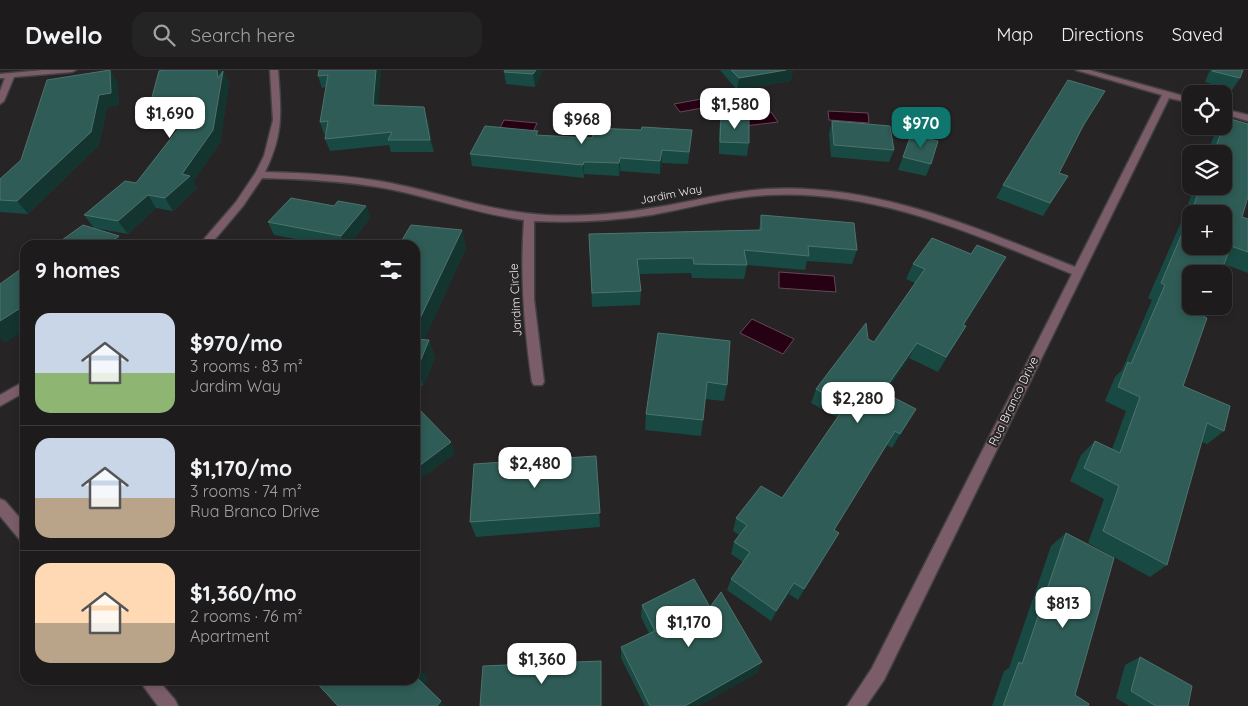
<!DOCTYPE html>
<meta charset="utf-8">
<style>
:root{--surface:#1d1b1c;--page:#252425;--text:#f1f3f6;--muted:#a0a1a3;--line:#3b393b;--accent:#0f766e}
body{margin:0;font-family:Quicksand,sans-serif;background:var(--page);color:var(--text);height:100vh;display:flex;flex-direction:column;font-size:19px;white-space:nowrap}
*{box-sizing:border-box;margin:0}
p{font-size:16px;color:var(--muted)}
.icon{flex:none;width:28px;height:28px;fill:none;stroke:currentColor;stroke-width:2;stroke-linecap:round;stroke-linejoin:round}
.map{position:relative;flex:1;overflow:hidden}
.side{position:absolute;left:20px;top:170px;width:400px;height:445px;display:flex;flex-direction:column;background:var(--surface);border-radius:15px;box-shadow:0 2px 8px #0003,0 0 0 1px var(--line)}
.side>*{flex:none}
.buttons{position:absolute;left:1182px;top:15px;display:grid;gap:10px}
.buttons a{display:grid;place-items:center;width:50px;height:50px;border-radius:10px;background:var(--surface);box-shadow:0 2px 8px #0003,0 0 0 1px var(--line);font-size:25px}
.price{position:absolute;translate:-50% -42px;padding:0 11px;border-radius:10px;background:#fff;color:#222;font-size:16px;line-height:32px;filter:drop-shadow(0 1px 2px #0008)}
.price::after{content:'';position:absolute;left:50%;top:30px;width:15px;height:11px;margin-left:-8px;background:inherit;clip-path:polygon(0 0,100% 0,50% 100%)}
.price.selected{background:var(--accent);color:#fff}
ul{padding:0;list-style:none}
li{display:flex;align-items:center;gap:15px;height:125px;padding:0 15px}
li+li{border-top:1px solid var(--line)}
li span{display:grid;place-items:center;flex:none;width:140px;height:100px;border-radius:15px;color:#555}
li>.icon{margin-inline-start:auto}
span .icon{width:60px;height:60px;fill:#fffc;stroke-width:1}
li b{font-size:21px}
h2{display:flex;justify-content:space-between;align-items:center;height:60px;padding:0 15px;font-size:21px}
header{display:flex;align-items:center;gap:30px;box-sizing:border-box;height:70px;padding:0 25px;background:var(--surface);border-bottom:1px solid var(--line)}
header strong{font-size:24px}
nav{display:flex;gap:28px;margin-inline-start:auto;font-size:18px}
.search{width:350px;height:45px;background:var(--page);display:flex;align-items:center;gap:12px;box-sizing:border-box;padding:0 18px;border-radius:15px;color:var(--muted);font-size:19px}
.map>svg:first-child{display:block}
</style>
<header>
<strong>Dwello</strong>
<div class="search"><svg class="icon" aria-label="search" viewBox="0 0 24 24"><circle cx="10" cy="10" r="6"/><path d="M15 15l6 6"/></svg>Search here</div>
<nav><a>Map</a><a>Directions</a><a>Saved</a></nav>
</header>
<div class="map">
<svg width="1248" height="636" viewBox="0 0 1248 636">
<rect width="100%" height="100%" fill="#272425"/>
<!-- water -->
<g fill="#260013" stroke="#644856">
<path d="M707 28 713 36 680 42 674 34Z"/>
<path d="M828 41 868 43 869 53 829 50Z"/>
<path d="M771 42 778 52 745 56 738 46Z"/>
<path d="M504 50 537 53 533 62 500 58Z"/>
<path d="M779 202 834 206 836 222 779 218Z"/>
<path d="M752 249 794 269 783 284 740 263Z"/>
</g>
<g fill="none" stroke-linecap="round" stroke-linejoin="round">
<!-- minor casing -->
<g stroke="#444142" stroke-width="3">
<g id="minor">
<path d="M43 0H76L72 2 14 7 4 31 0 34V21L5 8H0V4Z"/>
<path d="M270 0H278C281 42 284 63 265 102 307 103 349 105 390 113 442 123 491 142 545 145 581 147 617 144 652 138 691 132 728 121 767 119 876 113 976 158 1075 197L1162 25 1076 0H1089L1191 28V33L1169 28 884 610 866 636H847L872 598 1072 204C974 164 875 119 767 125 727 127 689 138 651 145 612 151 573 153 534 151V229L544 312 542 315H534L532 312C524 258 520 204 524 150 478 144 434 128 389 119 347 111 304 109 262 108L243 136 210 175H199L236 132 256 102 264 86 273 50Z"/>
<path d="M1224 39 1248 45V51L1224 44Z"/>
<path d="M25 311V322L0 336V325Z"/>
<path d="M0 429 5 431 25 454V472L20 470 0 446Z"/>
<path d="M139 610H158L175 630 178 636H158Z"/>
</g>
</g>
<!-- minor -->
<use href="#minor" fill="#7b5d69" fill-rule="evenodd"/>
</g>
<!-- wall -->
<g fill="#184a43">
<path d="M110 0 117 12 119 35 107 37 99 75 28 144 0 142V109L21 90Z"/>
<path d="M166 0H221L229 13 220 73 193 111 197 118 173 141 156 138 128 164 94 158 84 145 136 113 182 55 155 58Z"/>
<path d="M319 0H381L378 35 428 50 434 82H391L389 75 330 81 325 69 326 64H324L320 52 326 17 322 18 318 6Z"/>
<path d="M543 0 535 17 506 14 504 2Z"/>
<path d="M720 0H793L791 11 737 20Z"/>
<path d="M1210 0H1243L1240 8 1232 20 1205 12Z"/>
<path d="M1105 21 1082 59 1059 103 1068 106 1043 146 996 128 1003 115Z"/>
<path d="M721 47 749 73 747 86 719 84V60Z"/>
<path d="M1227 48 1242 147 1248 149V203L1224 194 1204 247 1183 316 1224 361 1207 374 1202 372 1167 495 1150 507 1088 473 1104 429 1070 411 1081 385 1095 371 1112 379 1126 341 1105 331 1115 307 1122 300 1152 230 1148 228 1179 157 1195 116H1224V84H1207L1215 63 1221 56H1224V52Z"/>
<path d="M832 51 894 80 889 92 831 87 829 64Z"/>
<path d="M911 65 931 94 926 106 898 100Z"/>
<path d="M538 66 691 72 688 94 662 93 660 104 620 101 619 106 584 104V108L472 96 470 84Z"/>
<path d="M334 136H366L370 148 349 175H328L274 165 268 152Z"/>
<path d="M761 145 857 180 852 194 807 191 805 200 747 195 744 209 692 208 691 203 639 204 641 221 640 235 592 237 589 164 759 160Z"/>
<path d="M462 160 466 178 424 270H429L435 288 423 316 415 315V175Z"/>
<path d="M971 184 1006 187 964 255 966 256 938 302 909 288 885 323 908 353 892 378 887 375 834 460 832 475 798 530 789 524 771 551 727 520 731 509 743 492 731 484 734 472 739 465 733 461 736 448 782 428 838 348 811 333 816 319 868 269 874 272 915 213 906 209 913 194Z"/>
<path d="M658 263 727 315 724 331 705 329 703 350 701 366 645 360 646 344Z"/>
<path d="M596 386 600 457 476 467 470 452Z"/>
<path d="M1066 463 1075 625 1088 636H992L1004 601 1009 598 1051 476Z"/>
<path d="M642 535 710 537 762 592 757 603 698 636H645L621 588V577L649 563 641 547Z"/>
<path d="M1140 587 1188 636H1129L1116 628 1125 595Z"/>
</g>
<!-- shaded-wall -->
<g fill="#14342f">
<path d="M110 0 117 12 119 35 107 37 99 75 28 144 17 131 99 25Z"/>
<path d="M217 0H221L223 3V1L229 13 220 73 193 111 197 118 173 141 165 128 182 104 218 8Z"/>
<path d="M376 0H381L377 47 373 35Z"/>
<path d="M536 0H543L535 17 533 4Z"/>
<path d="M786 0H793L791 11 737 20 739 8Z"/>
<path d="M424 37 428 50 434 82 430 70Z"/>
<path d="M193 40 200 52 155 58 147 46Z"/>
<path d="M662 80V93L660 104V91Z"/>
<path d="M620 88V101L619 106V93Z"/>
<path d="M584 92V108L583 95Z"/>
<path d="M148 125 156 138 128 164 118 151Z"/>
<path d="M366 136 370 148 349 175H345L341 166Z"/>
<path d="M462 160 466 178 417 286 415 281V259Z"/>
<path d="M119 166 125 175H107Z"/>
<path d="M1006 187 998 202 955 270 963 255Z"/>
<path d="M25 232V260L5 273 0 268V251Z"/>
<path d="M429 270 435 288 423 316 417 299Z"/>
<path d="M917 273 909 288 876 337 883 322Z"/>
<path d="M916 339 908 353 892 378 900 364Z"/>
<path d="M895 361 887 375 827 472 834 460Z"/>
<path d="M451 372 455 384 415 413V399Z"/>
<path d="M839 463 832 475 798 530 804 519Z"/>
<path d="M794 513 789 524 771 551 776 541Z"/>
<path d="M601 591 602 602V636H601Z"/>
<path d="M762 592 757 603 698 636H685Z"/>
<path d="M420 599 428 609 423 616 415 607V605Z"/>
<path d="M441 631 445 636H437Z"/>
</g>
<!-- building -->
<g fill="#2f5c56" stroke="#4e736e" fill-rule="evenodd">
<path d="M110 0 111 23 99 25 91 62 17 131 0 130V109L21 90 47 10Z"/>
<path d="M166 0H217L218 8 223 1 213 60 182 104 190 106 165 128 148 125 118 151 84 145 125 111 136 113 193 40 147 46 159 1Z"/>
<path d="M319 0H376L373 35 424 37 430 70H388L392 62 325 69 328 51 320 52 328 5 318 6Z"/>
<path d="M505 0H536L533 4 504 2Z"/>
<path d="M731 0H786L739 8Z"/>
<path d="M1213 0H1243L1240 8 1212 1Z"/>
<path d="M1068 10 1105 21 1084 54 1059 103 1068 106 1050 133 1003 115Z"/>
<path d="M721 47 749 49V73L720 72Z"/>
<path d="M1227 48 1248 54V127L1242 147 1248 149V182L1231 176 1220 204H1191V236H1208L1204 247 1207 248 1183 316 1230 336 1224 361 1207 353 1167 495 1103 461 1119 416 1084 398 1095 371 1120 383 1140 327 1118 317 1128 292 1131 294 1165 215 1161 213 1191 142 1201 116H1224V84H1213ZM1191 144H1224V176H1191Z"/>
<path d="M832 51 890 56 894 80 834 75Z"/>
<path d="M485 56 538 61 536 65 592 68 594 58 641 60 642 57 692 60 689 82 662 80 660 91 620 88 619 93 584 92 583 95 470 84Z"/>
<path d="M911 65 938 71 931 94 903 87Z"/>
<path d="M291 128 334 136 338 131 366 136 341 166 268 152Z"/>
<path d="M761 145 854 153 857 180 808 176 809 186 744 180 747 195 694 194 693 188 637 189 641 221 592 223 589 164 761 160Z"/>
<path d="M83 155 119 166 107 175H55Z"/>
<path d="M411 155 462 160 415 259V175H399Z"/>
<path d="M932 168 971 184 977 175 1006 187 963 255 966 256 946 287 917 273 883 322 916 339 900 364 895 361 834 460 839 463 804 519 794 513 776 541 731 509 750 482 734 472 747 455 736 448 761 416 782 428 846 335 816 319 866 253 868 269 874 272 925 199 913 194Z"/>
<path d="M25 196V232L20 236 22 237 0 251V214Z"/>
<path d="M658 263 730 271 727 315 707 312 703 350 646 344Z"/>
<path d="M415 269 429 270 417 299H415Z"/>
<path d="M415 335 451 372 415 399Z"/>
<path d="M596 386 600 443 470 452 474 394Z"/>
<path d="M1066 463 1114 488 1075 625 1089 634 1088 636H1003L1019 592 1022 594Z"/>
<path d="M694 509 710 537 721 522 762 592 685 636H650L621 577 655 561 642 535Z"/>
<path d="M1140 587 1192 616 1188 636H1156L1131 621Z"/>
<path d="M601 591V636H480L483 596Z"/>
<path d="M415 594 420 599 415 605Z"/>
<path d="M415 606 441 631 437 636H338L314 610H415Z"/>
</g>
<g text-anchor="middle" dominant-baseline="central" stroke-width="4" stroke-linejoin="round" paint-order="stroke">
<!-- far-street labels -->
<g font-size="11" fill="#f3f0f1" stroke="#272425">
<text transform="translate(671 124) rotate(-11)">Jardim Way</text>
</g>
<!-- street labels -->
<g font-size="12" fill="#f3f0f1" stroke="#272425">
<text transform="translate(515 230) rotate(-93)">Jardim Circle</text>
<text transform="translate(1013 331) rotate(-64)">Rua Branco Drive</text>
</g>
</g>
</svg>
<div class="buttons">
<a><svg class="icon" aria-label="locate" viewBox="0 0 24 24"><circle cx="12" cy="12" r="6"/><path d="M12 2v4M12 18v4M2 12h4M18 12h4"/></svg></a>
<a><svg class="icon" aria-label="layers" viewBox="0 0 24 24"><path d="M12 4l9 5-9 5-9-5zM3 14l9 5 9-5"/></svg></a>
<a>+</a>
<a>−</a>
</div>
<b class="price" style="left:735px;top:60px">$1,580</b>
<b class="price" style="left:170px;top:69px">$1,690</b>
<b class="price" style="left:582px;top:75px">$968</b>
<b class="price selected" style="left:921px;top:79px">$970</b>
<b class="price" style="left:858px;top:354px">$2,280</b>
<b class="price" style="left:535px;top:419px">$2,480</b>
<b class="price" style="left:1063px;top:559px">$813</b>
<b class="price" style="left:689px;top:578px">$1,170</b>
<b class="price" style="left:542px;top:615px">$1,360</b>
<section class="side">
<h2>9 homes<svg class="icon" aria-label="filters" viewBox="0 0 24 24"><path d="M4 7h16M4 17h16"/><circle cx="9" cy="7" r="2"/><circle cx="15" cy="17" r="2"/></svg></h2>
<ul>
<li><span style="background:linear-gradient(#c9d6e8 60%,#8fb573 0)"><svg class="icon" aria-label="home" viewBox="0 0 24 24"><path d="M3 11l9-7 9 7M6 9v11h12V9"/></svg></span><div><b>$970/mo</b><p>3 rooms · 83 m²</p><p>Jardim Way</p></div></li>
<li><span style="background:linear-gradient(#c9d6e8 60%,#b9a48a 0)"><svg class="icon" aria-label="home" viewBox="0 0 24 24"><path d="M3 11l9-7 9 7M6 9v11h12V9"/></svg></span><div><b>$1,170/mo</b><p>3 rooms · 74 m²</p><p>Rua Branco Drive</p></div></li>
<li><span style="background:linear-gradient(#ffd9b3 60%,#b9a48a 0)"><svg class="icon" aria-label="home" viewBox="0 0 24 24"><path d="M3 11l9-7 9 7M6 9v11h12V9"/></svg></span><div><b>$1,360/mo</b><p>2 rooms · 76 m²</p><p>Apartment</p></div></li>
</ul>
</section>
</div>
